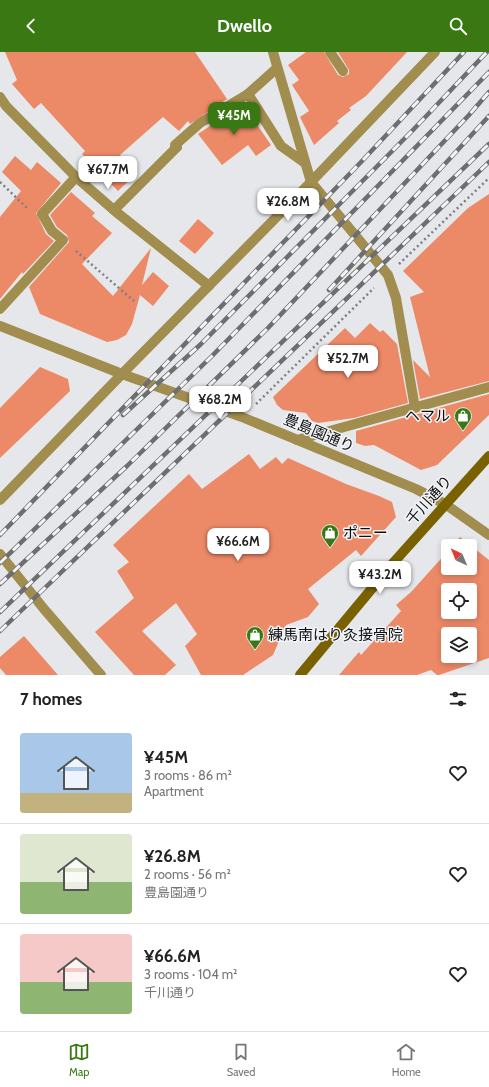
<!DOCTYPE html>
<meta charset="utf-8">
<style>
:root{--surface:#fff;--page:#f6f6f6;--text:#222;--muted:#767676;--line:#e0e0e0;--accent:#397813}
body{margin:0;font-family:Cabin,"Noto Sans JP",sans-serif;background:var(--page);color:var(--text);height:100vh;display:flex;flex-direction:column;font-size:15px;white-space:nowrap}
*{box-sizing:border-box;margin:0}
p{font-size:13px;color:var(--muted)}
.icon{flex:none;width:22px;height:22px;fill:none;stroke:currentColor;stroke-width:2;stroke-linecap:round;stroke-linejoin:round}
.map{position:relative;height:623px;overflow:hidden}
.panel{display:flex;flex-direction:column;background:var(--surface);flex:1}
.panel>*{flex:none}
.needle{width:26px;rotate:316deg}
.buttons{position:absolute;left:441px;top:487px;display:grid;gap:8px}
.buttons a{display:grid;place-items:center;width:36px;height:36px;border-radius:4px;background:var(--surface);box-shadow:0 2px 6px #0003;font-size:20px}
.price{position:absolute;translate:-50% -34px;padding:0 9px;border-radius:8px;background:#fff;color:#222;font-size:13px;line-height:26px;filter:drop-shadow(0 1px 2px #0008)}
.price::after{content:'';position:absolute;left:50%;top:24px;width:12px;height:9px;margin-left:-6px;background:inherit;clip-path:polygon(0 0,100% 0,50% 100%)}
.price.selected{background:var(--accent);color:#fff}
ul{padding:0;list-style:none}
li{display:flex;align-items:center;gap:12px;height:100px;padding:0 20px}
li+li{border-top:1px solid var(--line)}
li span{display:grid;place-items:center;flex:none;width:112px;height:80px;border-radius:4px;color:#555}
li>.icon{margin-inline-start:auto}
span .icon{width:48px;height:48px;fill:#fffc;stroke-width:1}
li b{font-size:17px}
h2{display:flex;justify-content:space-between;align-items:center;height:48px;padding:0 20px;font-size:17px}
header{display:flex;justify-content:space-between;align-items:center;height:52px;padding:0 20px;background:var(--accent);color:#fff;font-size:18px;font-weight:700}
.tab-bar{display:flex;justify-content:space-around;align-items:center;height:56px;border-top:1px solid var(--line);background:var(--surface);font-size:11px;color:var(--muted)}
.tab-bar a{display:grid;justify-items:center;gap:2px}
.tab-bar .selected{color:var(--accent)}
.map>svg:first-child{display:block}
</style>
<header><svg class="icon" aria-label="back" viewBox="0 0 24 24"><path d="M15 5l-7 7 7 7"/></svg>Dwello<svg class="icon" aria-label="search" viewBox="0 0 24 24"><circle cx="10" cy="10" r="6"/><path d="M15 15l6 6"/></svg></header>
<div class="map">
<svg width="489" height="623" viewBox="0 0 489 623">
<rect width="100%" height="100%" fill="#e6e7ea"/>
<!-- building -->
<g fill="#ec8967" fill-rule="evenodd">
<path d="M5 0H195L227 47 190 72 188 69 179 79 163 65 120 103 137 121 118 139 82 102 85 99 41 51 34 57 12 32 17 28Z"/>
<path d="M306 0H324L338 23 343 25 349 22V18L338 0H407L366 44 349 56 351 58 337 69 339 71 314 93 300 65 309 59 292 33 299 28 288 13Z"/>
<path d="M245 55 271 93 256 104 248 93 222 113 198 82 234 58 236 61Z"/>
<path d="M15 104 31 118 37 110 61 131 36 161 46 182 54 189 23 222 22 220 0 247V165L21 139 2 120Z"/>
<path d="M71 140 95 161 92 164 112 181 82 212 113 244 151 196 142 233 153 220 169 234 153 254 140 243 132 272 126 283 117 288 107 290 40 262 29 235 69 190 67 183 57 175 50 163Z"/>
<path d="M489 142V329L420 347 413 308 430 325 410 245 424 240 403 219 468 156Z"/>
<path d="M198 167 214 181 195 202 179 189Z"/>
<path d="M370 271 380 280 383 278 397 292 408 351 354 366 318 371 312 369 306 361 283 358 277 353 273 345 345 276 355 286Z"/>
<path d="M40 315 68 327 70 339 0 406V356Z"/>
<path d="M489 342V363L437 413 421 418 374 393 365 394 356 391V379Z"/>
<path d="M249 402 260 417 276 405 282 412 288 406 346 432 379 444 392 450 396 465 361 504 356 498 308 537 319 552 308 565 286 573 273 603 243 623H201L185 594 197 582 176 551 142 579 176 613 165 623H134L95 580 134 546 117 519 129 510 113 493 189 422 202 437Z"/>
<path d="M460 485 489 508V606L439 623H437L431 618 417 623H339L359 600 361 603 401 559 396 553 411 540 448 499V516H470V494H452ZM448 538H470V560H448ZM448 582H470V604H448Z"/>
<path d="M24 584 58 623H6L0 616V605Z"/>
</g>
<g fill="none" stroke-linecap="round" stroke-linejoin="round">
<!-- path -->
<g stroke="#7e7f81" stroke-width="2.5" stroke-dasharray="2 3" stroke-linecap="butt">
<path d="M0 130 27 156"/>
<path d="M76 199 134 249"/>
<path d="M399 212 489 126"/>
<path d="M256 352 374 236"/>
</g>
<!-- service -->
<g stroke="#a18d4e" stroke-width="10">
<path d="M330 0 343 19"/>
<path d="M114 158 177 95"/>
<path d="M0 257 63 188 52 179 42 162 76 125"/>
</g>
<!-- minor -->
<g stroke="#a18d4e" stroke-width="10">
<path d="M273 0 311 130 388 223 396 246 415 356"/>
<path d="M248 42 281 94 305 111"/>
<path d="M0 45 6 54 76 125 115 159 209 234"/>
<path d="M177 95 175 93 200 71 248 42 277 16"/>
<path d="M297 388 489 335"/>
<path d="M0 448 122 322"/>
<path d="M0 502 44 557 101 623"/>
</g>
<!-- tertiary -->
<g stroke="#a18d4e" stroke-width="10">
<path d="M0 274 122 322 242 365 416 437 445 452 489 483"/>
<path d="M122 322 311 130 435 0"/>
</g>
<!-- secondary -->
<path stroke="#796100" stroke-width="10" d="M300 623 394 510 489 404"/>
<!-- rail casing -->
<g stroke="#6d6e6f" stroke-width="4.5">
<g id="rail">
<path d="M329 238 489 64"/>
<path d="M123 363 201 292 413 78 487 0"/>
<path d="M0 483 363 108 464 0"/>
<path d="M0 511 212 304 489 20"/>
<path d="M0 532 127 414 268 276 469 63 489 40"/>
<path d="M0 560 489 92"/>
<path d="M0 579 489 110"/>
</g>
</g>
<!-- rail -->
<use href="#rail" stroke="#f3f4f8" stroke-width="3" stroke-dasharray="9" stroke-linecap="butt"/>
</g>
<!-- icons -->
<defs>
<g id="shop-pin" transform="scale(0.9)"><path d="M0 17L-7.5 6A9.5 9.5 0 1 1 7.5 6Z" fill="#397813" stroke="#f3f4f8"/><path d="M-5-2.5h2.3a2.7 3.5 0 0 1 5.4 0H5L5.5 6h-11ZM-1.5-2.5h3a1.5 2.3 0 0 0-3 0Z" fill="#fff"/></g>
</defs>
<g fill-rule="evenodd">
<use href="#shop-pin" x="463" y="364"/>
<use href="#shop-pin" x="330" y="481"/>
<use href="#shop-pin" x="255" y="583"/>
</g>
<g text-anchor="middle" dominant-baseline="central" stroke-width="3" stroke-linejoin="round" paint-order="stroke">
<!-- poi labels -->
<g font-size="15" fill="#0d0e0f" stroke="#f3f4f8" text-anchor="start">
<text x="450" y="364" text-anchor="end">ヘマル</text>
<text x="343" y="481">ポニー</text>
<text x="268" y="583">練馬南はり灸接骨院</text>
</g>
<!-- street labels -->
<g font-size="15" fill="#0d0e0f" stroke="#f3f4f8">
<text transform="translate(319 381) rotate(23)">豊島園通り</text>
<text transform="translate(429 448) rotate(-48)">千川通り</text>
</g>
</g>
</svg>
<div class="buttons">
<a><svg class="needle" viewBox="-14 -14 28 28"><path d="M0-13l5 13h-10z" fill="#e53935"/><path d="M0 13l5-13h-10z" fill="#767676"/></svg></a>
<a><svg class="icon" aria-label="locate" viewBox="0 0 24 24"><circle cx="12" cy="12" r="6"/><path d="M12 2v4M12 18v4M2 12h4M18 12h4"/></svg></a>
<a><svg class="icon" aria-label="layers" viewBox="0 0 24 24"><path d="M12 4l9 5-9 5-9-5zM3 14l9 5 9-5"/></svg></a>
</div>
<b class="price selected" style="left:234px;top:84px">¥45M</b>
<b class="price" style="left:108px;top:138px">¥67.7M</b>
<b class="price" style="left:288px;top:170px">¥26.8M</b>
<b class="price" style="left:348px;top:327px">¥52.7M</b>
<b class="price" style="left:220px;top:368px">¥68.2M</b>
<b class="price" style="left:238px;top:510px">¥66.6M</b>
<b class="price" style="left:380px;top:543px">¥43.2M</b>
</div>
<section class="panel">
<h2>7 homes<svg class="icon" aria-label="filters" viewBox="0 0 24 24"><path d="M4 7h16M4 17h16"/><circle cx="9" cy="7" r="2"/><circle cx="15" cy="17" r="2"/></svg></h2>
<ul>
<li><span style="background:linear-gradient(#a9c7e8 75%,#c2b280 0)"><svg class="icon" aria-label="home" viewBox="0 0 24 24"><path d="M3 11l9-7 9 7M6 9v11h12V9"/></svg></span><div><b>¥45M</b><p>3 rooms · 86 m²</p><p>Apartment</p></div><svg class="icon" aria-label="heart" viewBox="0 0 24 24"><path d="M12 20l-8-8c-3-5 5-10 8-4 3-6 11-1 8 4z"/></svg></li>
<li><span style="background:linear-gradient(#dfe7d0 60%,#8fb573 0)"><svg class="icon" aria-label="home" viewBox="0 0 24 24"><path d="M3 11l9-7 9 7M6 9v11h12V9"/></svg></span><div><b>¥26.8M</b><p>2 rooms · 56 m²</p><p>豊島園通り</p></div><svg class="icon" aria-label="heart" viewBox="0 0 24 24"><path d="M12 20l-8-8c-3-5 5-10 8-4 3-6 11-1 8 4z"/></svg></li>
<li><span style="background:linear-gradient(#f6c9c9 60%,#8fb573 0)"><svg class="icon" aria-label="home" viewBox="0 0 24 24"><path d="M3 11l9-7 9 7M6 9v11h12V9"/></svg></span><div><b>¥66.6M</b><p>3 rooms · 104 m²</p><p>千川通り</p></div><svg class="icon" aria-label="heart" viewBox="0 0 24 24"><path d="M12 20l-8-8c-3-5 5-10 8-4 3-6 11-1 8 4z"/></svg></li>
</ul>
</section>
<nav class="tab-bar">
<a class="selected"><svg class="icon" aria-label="map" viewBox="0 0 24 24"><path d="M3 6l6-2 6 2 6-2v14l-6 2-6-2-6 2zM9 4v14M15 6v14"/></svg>Map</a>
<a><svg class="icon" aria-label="saved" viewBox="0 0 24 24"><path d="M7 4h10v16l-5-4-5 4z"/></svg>Saved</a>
<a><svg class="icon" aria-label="home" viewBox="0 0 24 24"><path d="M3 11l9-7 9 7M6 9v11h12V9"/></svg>Home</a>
</nav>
